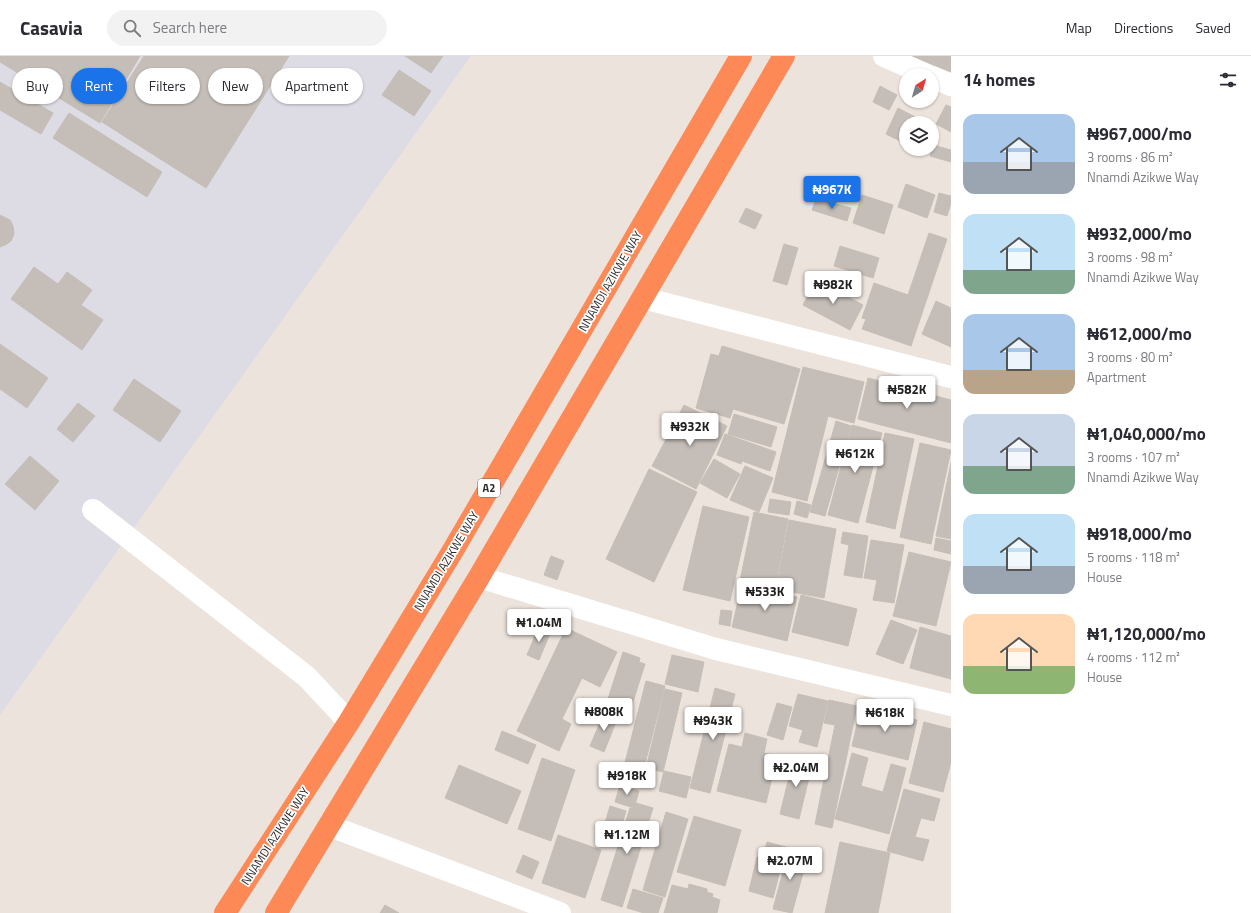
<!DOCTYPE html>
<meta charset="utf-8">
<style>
:root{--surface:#fff;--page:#f2f2f3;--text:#2b2b33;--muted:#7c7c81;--line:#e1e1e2;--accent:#1a73e8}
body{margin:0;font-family:"Titillium Web",sans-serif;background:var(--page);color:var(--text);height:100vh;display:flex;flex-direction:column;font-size:15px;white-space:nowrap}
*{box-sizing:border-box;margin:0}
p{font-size:13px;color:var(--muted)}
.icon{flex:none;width:22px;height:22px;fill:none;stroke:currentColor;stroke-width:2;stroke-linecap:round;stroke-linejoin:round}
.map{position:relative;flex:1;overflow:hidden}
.panel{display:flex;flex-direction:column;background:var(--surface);width:300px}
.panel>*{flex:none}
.top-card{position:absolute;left:12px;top:12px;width:380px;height:36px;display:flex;gap:8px}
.needle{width:26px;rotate:37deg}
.tools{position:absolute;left:899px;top:12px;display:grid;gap:8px}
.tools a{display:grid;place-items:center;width:40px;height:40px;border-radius:50%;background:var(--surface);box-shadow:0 1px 3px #0004;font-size:20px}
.price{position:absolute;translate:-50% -34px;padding:0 9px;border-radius:4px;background:#fff;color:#222;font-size:13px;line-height:26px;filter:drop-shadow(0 1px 2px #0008)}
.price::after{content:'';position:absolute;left:50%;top:24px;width:12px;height:9px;margin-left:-6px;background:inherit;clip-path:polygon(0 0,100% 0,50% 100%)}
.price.active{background:var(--accent);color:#fff}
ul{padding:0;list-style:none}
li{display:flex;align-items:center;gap:12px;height:100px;padding:0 12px}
li span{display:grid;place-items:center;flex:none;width:112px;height:80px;border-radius:12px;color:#555}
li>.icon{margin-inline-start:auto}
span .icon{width:48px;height:48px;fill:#fffc;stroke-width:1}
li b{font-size:17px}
h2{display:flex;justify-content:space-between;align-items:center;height:48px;padding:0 12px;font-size:17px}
.chip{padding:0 14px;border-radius:18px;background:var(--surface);box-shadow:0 1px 3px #0004;font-size:14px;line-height:36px}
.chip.active{background:var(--accent);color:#fff}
header{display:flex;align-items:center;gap:24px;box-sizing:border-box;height:56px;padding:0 20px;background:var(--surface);border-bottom:1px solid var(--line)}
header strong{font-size:19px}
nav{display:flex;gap:22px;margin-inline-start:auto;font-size:14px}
.search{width:280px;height:36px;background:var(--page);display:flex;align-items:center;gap:10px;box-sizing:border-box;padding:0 14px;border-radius:22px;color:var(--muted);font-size:15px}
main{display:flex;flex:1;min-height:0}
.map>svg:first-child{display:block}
</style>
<header>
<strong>Casavia</strong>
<div class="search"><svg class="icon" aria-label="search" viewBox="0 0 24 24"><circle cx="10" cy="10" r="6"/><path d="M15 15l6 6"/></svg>Search here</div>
<nav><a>Map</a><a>Directions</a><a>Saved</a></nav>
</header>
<main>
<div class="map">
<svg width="951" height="857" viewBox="0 0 951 857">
<rect width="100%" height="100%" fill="#ece3dc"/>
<!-- industrial -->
<path fill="#dddce4" d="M0 0H471L0 659Z"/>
<!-- building -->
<g fill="#c4bdb8" stroke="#c7beb5">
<path d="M0 0H140L100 67 0 6Z"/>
<path d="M144 0H289L206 132 102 66Z"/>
<path d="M405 0H443L431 17Z"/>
<path d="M911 0H951V16Z"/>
<path d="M399 14 431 35 414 60 382 39Z"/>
<path d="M0 26 53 57 41 78 0 54Z"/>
<path d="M880 30 897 39 889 54 873 46Z"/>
<path d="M946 49 951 51V76L936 68Z"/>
<path d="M898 52 917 62 914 67H906V83L904 87 886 78Z"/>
<path d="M69 57 162 116 147 141 53 82Z"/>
<path d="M933 89 951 94V106L930 100Z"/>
<path d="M906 128 935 139 927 162 898 151Z"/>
<path d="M939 137 951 140V147L947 160 934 156Z"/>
<path d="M862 139 893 149 884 178 853 167Z"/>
<path d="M816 143 851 152 847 165 812 154Z"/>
<path d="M746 152 762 159 755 173 739 166Z"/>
<path d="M0 159 10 164 13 170 14 178 11 185 5 189 0 191Z"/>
<path d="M929 177 947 183 911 290 862 273 866 263 862 262 874 227 908 239Z"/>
<path d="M784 188 798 192 787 229 773 225Z"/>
<path d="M840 190 879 202 873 222 834 210Z"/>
<path d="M34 211 58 228 67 216 92 234 81 249 103 264 82 294 11 243Z"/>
<path d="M816 224 863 249 850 274 803 249Z"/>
<path d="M936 245 951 252V291L922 278Z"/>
<path d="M0 288 48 322 27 352 0 333Z"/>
<path d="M722 290 800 313 784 368 733 353 730 362 696 352 711 298 719 300Z"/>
<path d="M803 311 864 326 854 367 828 360 807 445 772 436Z"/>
<path d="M868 322 951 344V387L858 363Z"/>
<path d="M134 323 181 355 160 386 113 354Z"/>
<path d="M78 347 95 360 73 386 57 373Z"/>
<path d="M684 349 727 370 696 433 652 410Z"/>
<path d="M734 358 777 371 771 391 728 378Z"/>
<path d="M836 365 851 370 825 460 810 456Z"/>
<path d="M852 369 882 377 858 467 828 459Z"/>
<path d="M885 377 914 383 895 473 866 466Z"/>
<path d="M725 378 776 396 770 415 742 405 741 408 717 399Z"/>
<path d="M920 387 951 394 931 488 900 481Z"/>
<path d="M30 400 59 425 35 454 5 428Z"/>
<path d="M714 403 740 418 727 442 700 427Z"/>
<path d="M951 407V483L936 480Z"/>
<path d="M745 410 773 422 759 456 730 444Z"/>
<path d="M649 413 697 436 654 526 606 503Z"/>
<path d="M770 443 791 446 789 459 768 456Z"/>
<path d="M797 445 811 449 807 462 794 458Z"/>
<path d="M703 450 749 461 730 545 683 534Z"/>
<path d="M754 456 788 463 775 533 740 525Z"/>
<path d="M789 464 836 473 824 542 776 533Z"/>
<path d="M843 476 868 480 862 522 844 519 849 489 841 487Z"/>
<path d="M936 482 951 485V498L934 494Z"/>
<path d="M871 484 904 489 894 547 873 544 877 524 864 522Z"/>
<path d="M909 496 951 506 936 570 893 560Z"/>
<path d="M551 500 564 505 557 524 544 519Z"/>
<path d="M742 528 797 541 787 585 732 571Z"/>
<path d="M801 539 857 553 848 590 792 576Z"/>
<path d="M721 554 732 555 730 570 719 568Z"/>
<path d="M891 564 917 574 903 608 876 598Z"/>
<path d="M539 570 551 575 539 604 527 599Z"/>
<path d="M920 571 951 580V623L910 612Z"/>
<path d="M566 572 617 596 600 631 582 622 562 663 571 668 559 695 517 675Z"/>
<path d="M623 596 640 602 639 606 645 608 632 649 627 648 625 654 610 649 611 645 608 643Z"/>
<path d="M672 599 704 606 698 636 665 628Z"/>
<path d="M646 625 665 630 640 727 621 722Z"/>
<path d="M715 632 735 638 710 737 690 732Z"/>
<path d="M665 633 682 637 663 716 646 712Z"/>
<path d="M798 638 828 645 817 691 799 686 803 674 789 670Z"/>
<path d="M829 644 857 650 832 772 815 768 835 669 824 667Z"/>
<path d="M777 647 792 651 783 684 767 679Z"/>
<path d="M861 651 917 664 908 704 852 690Z"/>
<path d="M605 655 618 661 604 696 590 690Z"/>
<path d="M924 666 951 673V706L943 736 909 727Z"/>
<path d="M502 675 536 689 528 708 495 694Z"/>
<path d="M745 677 767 683 764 697 777 700 766 747 717 735 729 688 742 691Z"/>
<path d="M852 697 868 702 861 730 883 736 891 708 906 712 889 778 835 763Z"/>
<path d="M794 700 813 705 799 763 780 758Z"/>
<path d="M542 702 575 714 551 785 518 773Z"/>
<path d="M459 709 521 735 507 768 445 742Z"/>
<path d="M664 715 691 721 686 742 659 735Z"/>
<path d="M620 729 639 735 634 752 615 746Z"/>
<path d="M904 733 940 743 934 765 921 762 915 781 929 784 923 805 887 795Z"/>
<path d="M636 747 653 752 622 851 601 844 630 752 634 753Z"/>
<path d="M610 750 626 755 616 789 600 784Z"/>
<path d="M666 756 688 763 665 841 643 834Z"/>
<path d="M694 760 741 774 725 830 677 816Z"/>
<path d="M558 779 601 794 585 842 542 827Z"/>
<path d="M767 786 786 791 773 842 749 835 757 801 763 802Z"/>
<path d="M840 786 890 797 878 857H825Z"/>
<path d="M789 793 808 799 792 857 773 853Z"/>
<path d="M523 799 539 806 532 823 516 816Z"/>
<path d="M689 828 707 833V836L713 838 712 841 720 844 717 857H664L672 829 688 833Z"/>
<path d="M633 833 663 842 658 857H644L627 852Z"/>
<path d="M385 849 399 857H380Z"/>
</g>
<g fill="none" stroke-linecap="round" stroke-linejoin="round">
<!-- minor -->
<g stroke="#fff" stroke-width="22">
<path d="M884 0 927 19"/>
<path d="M932 21 951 29"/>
<path d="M643 242 951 321"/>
<path d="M93 454 307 621 349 666"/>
<path d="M479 521 716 593 951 649"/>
<path d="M330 770 560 857"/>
</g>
<!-- highway -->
<g stroke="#fc8956" stroke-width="22">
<path d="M225 857 349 666 452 496 741 0"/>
<path d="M276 857 479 521 784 0"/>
</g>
</g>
<g text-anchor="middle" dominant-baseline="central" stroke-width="3.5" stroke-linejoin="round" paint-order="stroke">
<!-- shield labels -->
<rect fill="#fff" stroke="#6a6a6a" stroke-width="1" x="478" y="423" width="22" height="18" rx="3"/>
<g font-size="11" font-weight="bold" fill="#2a2a2a">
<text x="489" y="432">A2</text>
</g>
<!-- street labels -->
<g font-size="12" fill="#2a2a2a" stroke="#fff">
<text transform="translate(610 225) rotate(-60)">NNAMDI AZIKWE WAY</text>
<text transform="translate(446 505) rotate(-59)">NNAMDI AZIKWE WAY</text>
<text transform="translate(275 780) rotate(-57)">NNAMDI AZIKWE WAY</text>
</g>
</g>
</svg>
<div class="tools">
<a><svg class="needle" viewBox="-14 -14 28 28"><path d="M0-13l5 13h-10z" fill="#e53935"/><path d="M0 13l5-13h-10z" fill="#7c7c81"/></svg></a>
<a><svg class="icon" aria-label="layers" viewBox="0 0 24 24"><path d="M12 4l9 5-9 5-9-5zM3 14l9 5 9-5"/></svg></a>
</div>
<b class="price active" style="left:832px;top:154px">₦967K</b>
<b class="price" style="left:833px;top:249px">₦982K</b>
<b class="price" style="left:907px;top:354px">₦582K</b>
<b class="price" style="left:690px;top:391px">₦932K</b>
<b class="price" style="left:855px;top:418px">₦612K</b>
<b class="price" style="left:765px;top:556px">₦533K</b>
<b class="price" style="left:539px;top:587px">₦1.04M</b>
<b class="price" style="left:604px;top:676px">₦808K</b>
<b class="price" style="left:885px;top:677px">₦618K</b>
<b class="price" style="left:713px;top:685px">₦943K</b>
<b class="price" style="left:796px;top:732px">₦2.04M</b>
<b class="price" style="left:627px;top:740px">₦918K</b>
<b class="price" style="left:627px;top:799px">₦1.12M</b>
<b class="price" style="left:790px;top:825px">₦2.07M</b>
<div class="top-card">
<a class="chip">Buy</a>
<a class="chip active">Rent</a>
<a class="chip">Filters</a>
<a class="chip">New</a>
<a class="chip">Apartment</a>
</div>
</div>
<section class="panel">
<h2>14 homes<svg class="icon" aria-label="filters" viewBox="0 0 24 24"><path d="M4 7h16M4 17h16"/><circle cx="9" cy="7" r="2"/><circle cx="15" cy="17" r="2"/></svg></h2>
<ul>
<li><span style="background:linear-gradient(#a9c7e8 60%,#9aa5b1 0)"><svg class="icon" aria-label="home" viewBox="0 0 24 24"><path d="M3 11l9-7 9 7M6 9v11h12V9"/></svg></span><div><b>₦967,000/mo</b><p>3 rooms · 86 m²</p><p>Nnamdi Azikwe Way</p></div></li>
<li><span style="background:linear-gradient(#bfe0f5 70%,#7fa58c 0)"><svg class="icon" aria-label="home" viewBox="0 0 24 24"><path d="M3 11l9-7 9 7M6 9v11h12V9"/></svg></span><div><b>₦932,000/mo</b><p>3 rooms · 98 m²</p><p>Nnamdi Azikwe Way</p></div></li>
<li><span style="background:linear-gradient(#a9c7e8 70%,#b9a48a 0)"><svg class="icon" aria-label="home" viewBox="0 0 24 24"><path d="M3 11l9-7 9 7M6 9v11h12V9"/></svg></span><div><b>₦612,000/mo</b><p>3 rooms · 80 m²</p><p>Apartment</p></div></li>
<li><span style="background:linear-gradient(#c9d6e8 65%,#7fa58c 0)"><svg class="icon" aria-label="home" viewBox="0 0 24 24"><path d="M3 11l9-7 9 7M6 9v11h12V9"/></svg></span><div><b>₦1,040,000/mo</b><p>3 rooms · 107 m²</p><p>Nnamdi Azikwe Way</p></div></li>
<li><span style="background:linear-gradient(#bfe0f5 65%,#9aa5b1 0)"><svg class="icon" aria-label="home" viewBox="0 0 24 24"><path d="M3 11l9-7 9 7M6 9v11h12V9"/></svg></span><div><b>₦918,000/mo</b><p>5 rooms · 118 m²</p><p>House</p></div></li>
<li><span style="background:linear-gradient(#ffd9b3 65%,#8fb573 0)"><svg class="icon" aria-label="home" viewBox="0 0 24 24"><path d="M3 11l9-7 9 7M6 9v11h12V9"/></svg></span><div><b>₦1,120,000/mo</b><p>4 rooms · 112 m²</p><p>House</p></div></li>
</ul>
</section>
</main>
